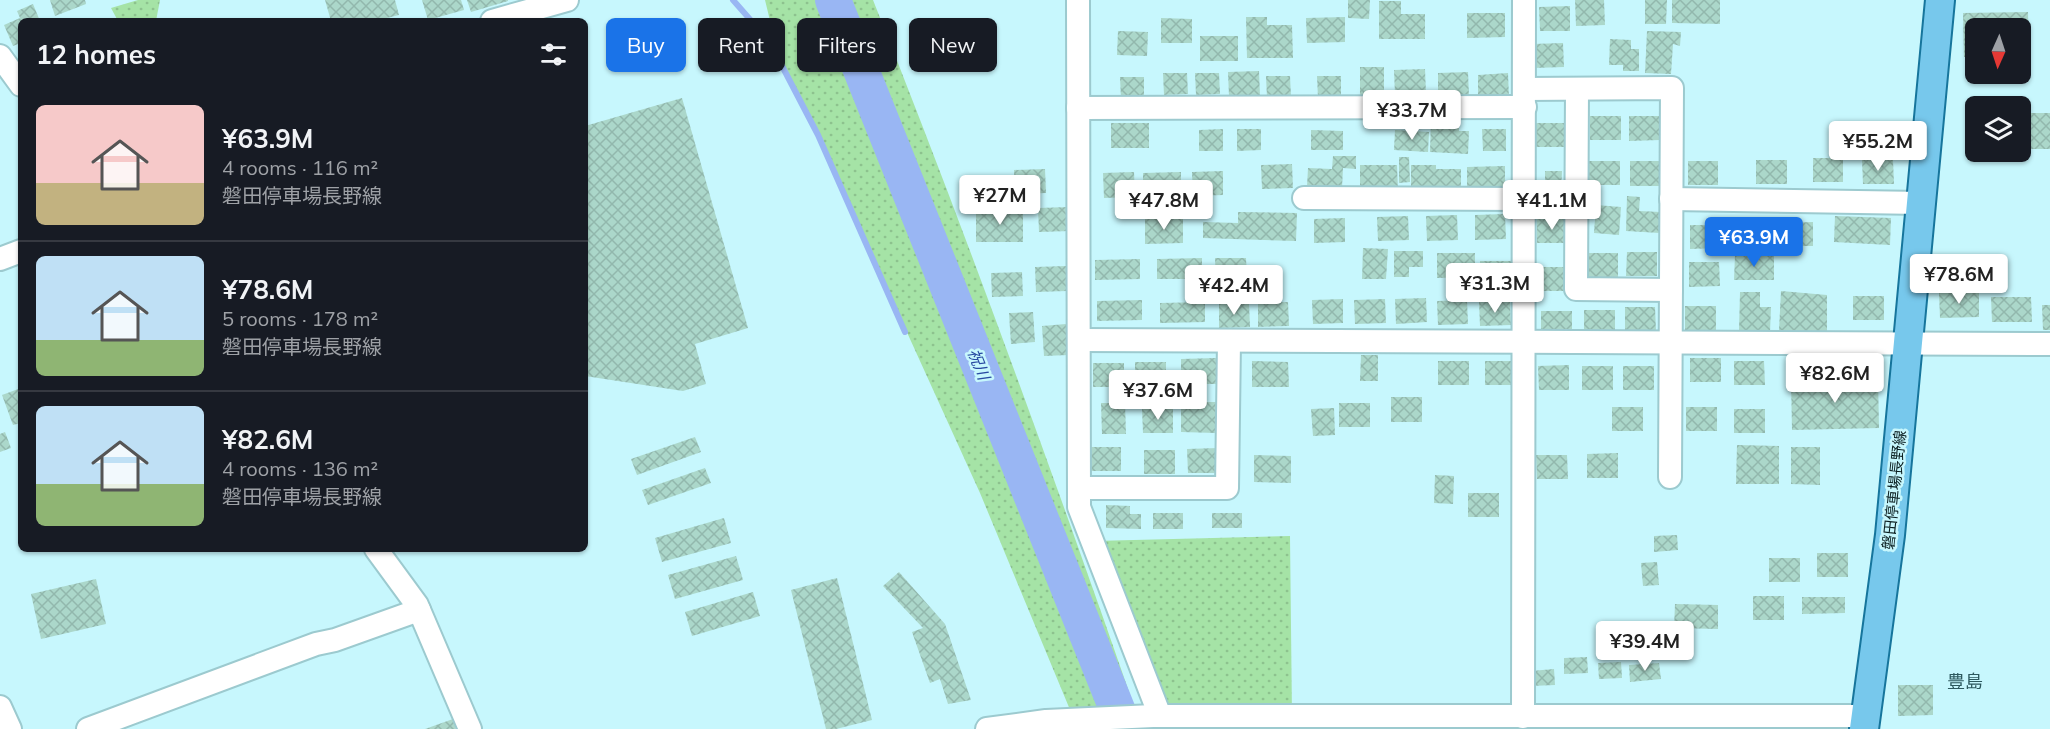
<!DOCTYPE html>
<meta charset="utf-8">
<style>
:root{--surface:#171b24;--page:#20242c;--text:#f1f3f6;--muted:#9ea1a6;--line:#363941;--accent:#1a73e8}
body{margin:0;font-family:Mulish,"Noto Sans JP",sans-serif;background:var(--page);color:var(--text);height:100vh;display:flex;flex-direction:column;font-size:22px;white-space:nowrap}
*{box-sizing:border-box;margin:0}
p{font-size:20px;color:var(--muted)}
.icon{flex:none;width:33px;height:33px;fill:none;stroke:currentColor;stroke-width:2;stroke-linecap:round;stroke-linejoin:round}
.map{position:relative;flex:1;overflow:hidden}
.panel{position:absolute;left:18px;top:18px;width:570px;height:534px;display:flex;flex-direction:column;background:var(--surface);border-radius:9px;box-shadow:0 2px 4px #0004}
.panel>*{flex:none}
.banner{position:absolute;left:606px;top:18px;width:570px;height:54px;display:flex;gap:12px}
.needle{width:39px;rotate:183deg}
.buttons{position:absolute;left:1965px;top:18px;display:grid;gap:12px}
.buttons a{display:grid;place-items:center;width:66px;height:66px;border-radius:9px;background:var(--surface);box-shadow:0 2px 4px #0004;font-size:30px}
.price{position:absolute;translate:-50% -51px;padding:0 14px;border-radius:6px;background:#fff;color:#222;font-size:20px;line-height:39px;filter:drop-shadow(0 2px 3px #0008)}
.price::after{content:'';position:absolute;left:50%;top:36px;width:18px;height:14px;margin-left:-9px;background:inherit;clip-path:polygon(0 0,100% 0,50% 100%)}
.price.on{background:var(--accent);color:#fff}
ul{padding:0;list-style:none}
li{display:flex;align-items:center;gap:18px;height:150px;padding:0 18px}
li+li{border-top:2px solid var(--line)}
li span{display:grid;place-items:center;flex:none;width:168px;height:120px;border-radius:9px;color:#555}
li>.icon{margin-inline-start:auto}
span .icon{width:72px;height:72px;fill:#fffc;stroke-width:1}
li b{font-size:26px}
h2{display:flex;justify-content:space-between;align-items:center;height:72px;padding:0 18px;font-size:26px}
.pill{padding:0 21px;border-radius:9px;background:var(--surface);box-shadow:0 2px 4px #0004;font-size:21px;line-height:54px}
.pill.on{background:var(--accent);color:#fff}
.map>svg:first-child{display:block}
</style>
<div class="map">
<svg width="2050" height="729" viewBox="0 0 2050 729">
<defs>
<pattern id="grass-dots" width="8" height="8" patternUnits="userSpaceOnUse" patternTransform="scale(1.5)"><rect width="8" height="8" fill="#a5e3a6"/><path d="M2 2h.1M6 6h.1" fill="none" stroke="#8dc28e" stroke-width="1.8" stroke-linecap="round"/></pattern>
<pattern id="building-cross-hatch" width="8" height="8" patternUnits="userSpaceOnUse" patternTransform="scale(1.5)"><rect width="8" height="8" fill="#abd7ca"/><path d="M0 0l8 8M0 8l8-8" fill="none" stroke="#92b8ad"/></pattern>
</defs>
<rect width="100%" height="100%" fill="#c7f7fd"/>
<!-- grass -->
<g fill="url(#grass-dots)">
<path d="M138 0H160L156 21H118L111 8Z"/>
<path d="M765 0H873C969 241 1057 484 1142 729H1078L980 493 805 108 780 62Z"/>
<path d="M1290 536 1292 717H1186L1351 729H1175L1094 541Z"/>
</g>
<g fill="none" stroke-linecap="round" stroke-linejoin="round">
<!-- stream -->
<path stroke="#99b6f3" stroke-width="6" d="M733 0 777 50 780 62 818 135 905 332"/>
<!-- river -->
<path stroke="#99b6f3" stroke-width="36" d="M833 0 1125 729"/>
</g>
<!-- building -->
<g fill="url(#building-cross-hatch)">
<path d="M50 0H85L86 4 55 16Z"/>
<path d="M325 0H395L399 15 375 21H331Z"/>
<path d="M422 0H461L464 10 428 20Z"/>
<path d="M467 0H508V1L471 12Z"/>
<path d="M1348 0H1370L1369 19 1348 18Z"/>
<path d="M1575 0H1604L1605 25 1576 26Z"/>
<path d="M1645 0H1667L1666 24H1645Z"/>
<path d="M1672 0H1720V24L1672 23Z"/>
<path d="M1379 1H1401V14H1425V39H1379Z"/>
<path d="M33 4 40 21H21V43L13 46 4 25 20 18 17 11Z"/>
<path d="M1570 6V31H1540L1539 7Z"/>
<path d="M2028 12 2029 56H2020V28H1976V57H1964L1963 13Z"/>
<path d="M1467 13H1505V37L1467 38Z"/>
<path d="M1246 17H1267V25H1292L1293 58H1247Z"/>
<path d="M1345 17V42L1307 43 1306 18Z"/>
<path d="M1161 18 1192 19V43H1161Z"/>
<path d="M1118 31 1148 32 1147 56 1117 55Z"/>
<path d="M1647 31 1681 32 1680 46 1673 44 1671 74 1645 73Z"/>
<rect x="1200" y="36" width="38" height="25"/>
<path d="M1610 39 1631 40V49H1639V71H1623V65H1609Z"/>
<path d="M1563 43 1564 67 1533 68 1532 44Z"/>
<rect x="1360" y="67" width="24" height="31"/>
<path d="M1425 69 1426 94 1395 95 1394 70Z"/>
<path d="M1259 71 1260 95 1229 96 1228 72Z"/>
<path d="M1468 72 1469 96 1438 97V73Z"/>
<path d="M1163 73H1187L1188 94 1164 95Z"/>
<path d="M1195 73H1219L1220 94 1196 95Z"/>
<path d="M1508 73 1509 98 1478 99V75Z"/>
<path d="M1266 76H1290L1291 97 1267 98Z"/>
<path d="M1317 76H1341V98H1318Z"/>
<path d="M1120 77H1144V98L1121 99Z"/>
<path d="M682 98 748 328 695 344 706 384 683 391 585 376V126Z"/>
<rect x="2026" y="113" width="24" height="36"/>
<rect x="1590" y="116" width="31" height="24"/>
<path d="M1629 116H1660V140L1629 141Z"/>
<path d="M1431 120 1459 121V131H1469L1468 154 1430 152Z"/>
<rect x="1111" y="123" width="38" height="25"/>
<path d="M1536 123H1567L1566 147H1536Z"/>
<path d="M1223 129V151H1199V130Z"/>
<path d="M1237 129H1261V150L1237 151Z"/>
<path d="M1482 129H1506V151H1483Z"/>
<path d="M1311 130 1343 131V150H1311Z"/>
<path d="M1395 130 1429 132 1428 152 1394 150Z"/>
<path d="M1333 156H1356V169L1343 168 1342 188 1307 187 1308 168 1332 169Z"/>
<path d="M1399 157H1409L1410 182 1399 183Z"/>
<rect x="1813" y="158" width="30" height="24"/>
<rect x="1756" y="160" width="31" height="24"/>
<path d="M1862 160H1893L1894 184H1863Z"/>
<rect x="1589" y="161" width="31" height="24"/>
<rect x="1630" y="161" width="31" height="25"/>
<rect x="1688" y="161" width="30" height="24"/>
<path d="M1292 164 1293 188 1262 189 1261 165Z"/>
<path d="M1360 165H1397L1398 190H1360Z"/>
<path d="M1411 165H1436V169H1461V190H1411Z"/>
<path d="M1505 166V191H1467V167Z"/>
<path d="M1045 169 1046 193 1015 194 1014 170Z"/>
<path d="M1223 171V195L1193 196 1192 172Z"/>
<path d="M1545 171H1562L1561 192H1545Z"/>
<path d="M1134 172 1135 197 1104 198 1103 173Z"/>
<path d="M1181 172V197L1143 198V173Z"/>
<path d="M1627 196 1640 197 1639 211 1661 212 1660 233 1626 231Z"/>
<path d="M1596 205 1621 207 1619 235 1594 233Z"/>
<path d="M1069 207 1070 231 1039 232 1038 208Z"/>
<path d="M1023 210V242H976V211Z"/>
<path d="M1238 212 1297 213 1296 241 1203 238V222L1238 223Z"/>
<path d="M1505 214 1506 239 1475 240V215Z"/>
<path d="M1457 215 1458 240 1427 241 1426 216Z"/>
<path d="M1408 216 1409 240 1378 241 1377 217Z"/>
<path d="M1835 216 1891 218 1890 245 1834 242Z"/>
<path d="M1183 218V243L1145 244V219Z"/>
<path d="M1345 218V242L1314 243V219Z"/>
<rect x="1537" y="219" width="31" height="24"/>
<rect x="1739" y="220" width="31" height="23"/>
<path d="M1813 222V246H1782V223Z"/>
<path d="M1690 225H1721V248L1690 249Z"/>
<path d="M1363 248 1388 249 1386 279H1362Z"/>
<path d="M1394 251H1423V267H1409V277H1394Z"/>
<path d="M1627 252H1657V276H1626Z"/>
<path d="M1437 253H1475V277L1437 278Z"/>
<rect x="1587" y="253" width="31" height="24"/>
<path d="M1735 255 1774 256V280H1734Z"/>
<path d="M1956 257 1995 258V279L1956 278Z"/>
<path d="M1202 258V279H1157V259Z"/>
<path d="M1215 258H1246L1247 282 1216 283Z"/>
<path d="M1140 259V279L1095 280V260Z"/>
<rect x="1480" y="261" width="31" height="24"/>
<path d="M1689 262H1719L1720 286 1689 287Z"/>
<path d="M1066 266 1067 291 1036 292 1035 267Z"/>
<rect x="1533" y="267" width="31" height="24"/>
<path d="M1022 272 1023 296 992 297 991 273Z"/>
<path d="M1781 291 1827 295V332L1779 330Z"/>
<path d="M1740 292H1760V307H1771L1770 332 1739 331Z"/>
<path d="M1939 293H1979V317L1940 318Z"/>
<rect x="1853" y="296" width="31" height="24"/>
<path d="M1991 297H2031L2032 322H1992Z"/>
<path d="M1426 298 1427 322 1396 324 1395 299Z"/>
<path d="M1343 299V323L1313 324 1312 300Z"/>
<path d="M1385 299 1386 323 1355 324 1354 300Z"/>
<path d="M1142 300V320L1097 321V301Z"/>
<path d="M1467 300 1468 324 1438 325 1437 301Z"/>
<path d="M1510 301 1511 325 1480 326 1479 302Z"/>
<path d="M1205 302V322L1160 323V303Z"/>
<path d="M1288 302 1289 326 1258 327V303Z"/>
<path d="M1249 303 1250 327 1219 328V304Z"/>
<path d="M2042 305H2050V330H2043Z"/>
<rect x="1685" y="306" width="31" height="25"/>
<path d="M1625 307H1655L1656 331H1625Z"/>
<rect x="1584" y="310" width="31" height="25"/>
<rect x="1541" y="311" width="31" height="24"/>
<path d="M1033 312 1035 342 1011 344 1009 313Z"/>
<path d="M1066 324 1068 355 1044 356 1042 326Z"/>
<path d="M1361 355H1378V381H1360Z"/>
<path d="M1217 358V384H1181V359Z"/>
<rect x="1690" y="358" width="31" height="24"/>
<path d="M1252 361 1288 362 1289 387H1252Z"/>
<rect x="1438" y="361" width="31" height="24"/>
<rect x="1485" y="361" width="31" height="24"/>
<path d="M1734 361H1764L1765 385H1734Z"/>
<rect x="1135" y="362" width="31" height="25"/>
<rect x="1093" y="363" width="31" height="24"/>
<path d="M1569 365V390H1539L1538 366Z"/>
<rect x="1582" y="366" width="31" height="24"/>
<rect x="1623" y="366" width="31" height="24"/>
<path d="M1878 378 1879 428 1792 430 1791 379Z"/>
<path d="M21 388V423L13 425 2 395Z"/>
<rect x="1391" y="397" width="31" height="25"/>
<path d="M1181 402H1216V433L1181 432Z"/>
<path d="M1101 403H1125L1126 434H1102Z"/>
<rect x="1339" y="403" width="31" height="24"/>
<rect x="1612" y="407" width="31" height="24"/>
<rect x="1686" y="407" width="31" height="24"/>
<path d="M1334 408 1335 435 1313 436 1311 409Z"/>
<path d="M1142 409H1173V433H1143Z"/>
<rect x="1734" y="409" width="31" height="24"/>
<path d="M5 432 11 448 0 452V434Z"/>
<path d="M695 437 701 452 637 475 631 459Z"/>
<path d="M1737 445 1779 446V484H1736Z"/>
<rect x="1090" y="447" width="31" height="24"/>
<path d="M1791 447H1820V485L1791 484Z"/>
<path d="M1218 448 1219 473H1188L1187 449Z"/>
<rect x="1144" y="450" width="31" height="24"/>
<path d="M1618 453V478H1587V454Z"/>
<path d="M1254 455 1291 456V483L1254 482Z"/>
<path d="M1536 455H1567L1568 479H1537Z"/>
<path d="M705 468 711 483 648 505 642 490Z"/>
<path d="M1435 475 1454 476 1453 504 1434 503Z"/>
<rect x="1468" y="493" width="31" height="24"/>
<path d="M1106 505 1130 506V514H1141V529L1106 528Z"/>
<rect x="1153" y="513" width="30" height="16"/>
<rect x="1212" y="513" width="30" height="15"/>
<path d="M724 518 731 543 662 562 655 538Z"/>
<path d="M1677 535 1678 550 1654 552V536Z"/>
<rect x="1817" y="553" width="31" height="24"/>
<path d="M736 556 743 580 675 599 668 575Z"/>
<rect x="1769" y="558" width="31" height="24"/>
<path d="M1657 562 1659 585 1643 586 1641 563Z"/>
<path d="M899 572 945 624 971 700 948 704 940 679 930 683 912 632 923 628 883 586Z"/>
<path d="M837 578 872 720 836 729H826L791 590Z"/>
<path d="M96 579 106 624 41 639 31 594Z"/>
<path d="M753 592 760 616 692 636 685 612Z"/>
<rect x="1753" y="596" width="31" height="24"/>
<path d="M1802 597H1845V613L1802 614Z"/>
<path d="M1675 604 1718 605V629L1674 628Z"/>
<path d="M1587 657 1588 673 1564 674V658Z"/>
<path d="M1621 662 1622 678 1599 679 1598 663Z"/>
<path d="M1659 663 1661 679 1630 682 1629 665Z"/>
<path d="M1554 669 1555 685 1531 686V671Z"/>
<path d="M1898 685H1933V715L1898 716Z"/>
<path d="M453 719 456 729H425Z"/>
</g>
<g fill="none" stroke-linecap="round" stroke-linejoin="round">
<!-- minor casing -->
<g stroke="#9ccacf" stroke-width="26">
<g id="minor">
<path d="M1078 0 1079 507 1160 716"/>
<path d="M492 21 567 0"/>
<path d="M0 56 21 85"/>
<path d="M1524 89 1672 88 1670 477"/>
<path d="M1577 89 1576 289 1671 290"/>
<path d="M1078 108 1525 107"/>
<path d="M1304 198 1524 199"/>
<path d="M1671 199 1922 203"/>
<path d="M0 259 21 251"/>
<path d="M1079 340 2050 344"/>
<path d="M1079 488H1227L1229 341"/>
<path d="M376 549 417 605 470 729"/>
<path d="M0 707 10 729"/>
<path d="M1523 717 1524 0"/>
<path d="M88 729 316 644 335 640 419 610"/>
<path d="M987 729 1046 721 1153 716H1866"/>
</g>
</g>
<!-- major casing -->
<g stroke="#16759c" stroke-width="32">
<path id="major" d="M1864 729 1890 535 1940 0"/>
</g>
<!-- minor -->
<use href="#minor" stroke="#fff" stroke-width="22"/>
<!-- major -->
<use href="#major" stroke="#77c8ec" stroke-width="28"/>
</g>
<g text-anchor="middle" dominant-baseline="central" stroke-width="5" stroke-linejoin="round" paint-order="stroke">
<!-- street labels -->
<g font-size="15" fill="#0a1d1f" stroke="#c7f7fd">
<text transform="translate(1894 490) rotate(-84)">磐田停車場長野線</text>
</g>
<!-- water labels -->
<g font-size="16" font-style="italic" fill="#294ba2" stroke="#c7f7fd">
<text transform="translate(979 364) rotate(68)">祝川</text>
</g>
<!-- quarter labels -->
<g font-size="18" fill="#2d595e" stroke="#c7f7fd">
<text x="1965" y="681">豊島</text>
</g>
</g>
</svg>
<div class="buttons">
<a><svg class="needle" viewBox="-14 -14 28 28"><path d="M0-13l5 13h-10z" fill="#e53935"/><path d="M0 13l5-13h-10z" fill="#9ea1a6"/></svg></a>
<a><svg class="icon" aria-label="layers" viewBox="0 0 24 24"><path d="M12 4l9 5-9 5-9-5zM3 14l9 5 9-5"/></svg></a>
</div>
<b class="price" style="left:1412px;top:141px">¥33.7M</b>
<b class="price" style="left:1878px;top:172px">¥55.2M</b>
<b class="price" style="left:1000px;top:226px">¥27M</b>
<b class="price" style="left:1164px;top:231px">¥47.8M</b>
<b class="price" style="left:1552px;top:231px">¥41.1M</b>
<b class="price on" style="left:1754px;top:268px">¥63.9M</b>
<b class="price" style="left:1959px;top:305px">¥78.6M</b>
<b class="price" style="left:1495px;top:314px">¥31.3M</b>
<b class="price" style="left:1234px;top:316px">¥42.4M</b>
<b class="price" style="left:1835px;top:404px">¥82.6M</b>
<b class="price" style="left:1158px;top:421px">¥37.6M</b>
<b class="price" style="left:1645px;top:672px">¥39.4M</b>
<div class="banner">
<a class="pill on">Buy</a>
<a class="pill">Rent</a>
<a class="pill">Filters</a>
<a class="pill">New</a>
</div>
<section class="panel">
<h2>12 homes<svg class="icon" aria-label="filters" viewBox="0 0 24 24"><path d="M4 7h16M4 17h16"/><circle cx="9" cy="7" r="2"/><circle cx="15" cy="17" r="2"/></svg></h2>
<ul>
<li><span style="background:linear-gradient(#f6c9c9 65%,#c2b280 0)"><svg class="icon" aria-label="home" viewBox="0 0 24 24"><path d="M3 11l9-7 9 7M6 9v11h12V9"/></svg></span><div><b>¥63.9M</b><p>4 rooms · 116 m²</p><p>磐田停車場長野線</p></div></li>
<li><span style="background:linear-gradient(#bfe0f5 70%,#8fb573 0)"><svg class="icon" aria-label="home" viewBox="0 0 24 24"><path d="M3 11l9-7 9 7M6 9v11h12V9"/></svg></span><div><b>¥78.6M</b><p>5 rooms · 178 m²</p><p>磐田停車場長野線</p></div></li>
<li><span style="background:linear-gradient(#bfe0f5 65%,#8fb573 0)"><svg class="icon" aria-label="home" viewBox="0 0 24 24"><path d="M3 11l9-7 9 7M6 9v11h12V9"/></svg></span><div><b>¥82.6M</b><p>4 rooms · 136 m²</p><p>磐田停車場長野線</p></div></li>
</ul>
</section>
</div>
